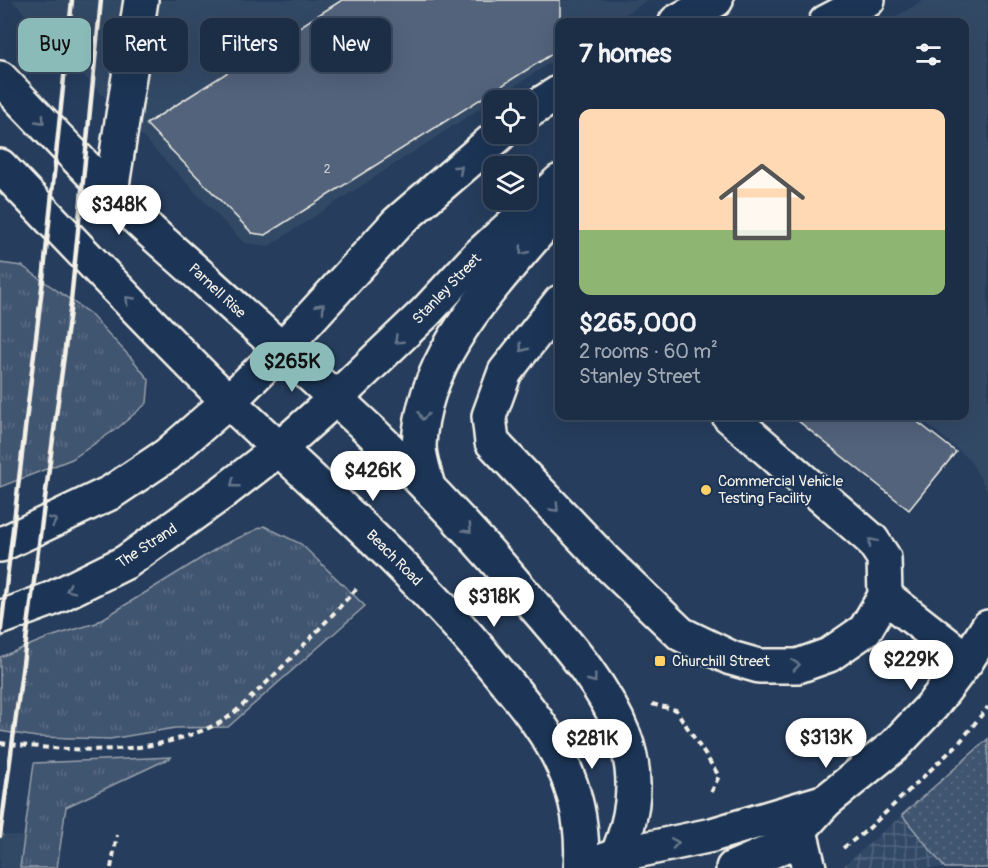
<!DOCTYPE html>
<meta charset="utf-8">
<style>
:root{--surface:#1c2e46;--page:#293a51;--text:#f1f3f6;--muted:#a0a8b3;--line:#3a4a5f;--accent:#8bbbb9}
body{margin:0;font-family:Pangolin,sans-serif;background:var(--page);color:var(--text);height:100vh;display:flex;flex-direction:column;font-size:22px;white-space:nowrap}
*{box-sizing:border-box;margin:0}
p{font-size:20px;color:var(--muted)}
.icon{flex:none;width:33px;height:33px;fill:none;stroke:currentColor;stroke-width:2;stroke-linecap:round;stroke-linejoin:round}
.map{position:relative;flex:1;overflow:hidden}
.side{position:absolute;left:555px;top:18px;width:414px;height:402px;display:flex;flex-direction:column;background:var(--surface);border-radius:12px;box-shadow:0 6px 24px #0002,0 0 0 2px var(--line)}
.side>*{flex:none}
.top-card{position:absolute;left:18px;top:18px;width:447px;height:54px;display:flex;gap:12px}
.buttons{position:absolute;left:483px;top:90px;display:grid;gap:12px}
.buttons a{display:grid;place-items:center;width:54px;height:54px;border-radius:12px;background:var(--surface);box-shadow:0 6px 24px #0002,0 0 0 2px var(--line);font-size:30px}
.price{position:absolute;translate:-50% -51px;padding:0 14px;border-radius:21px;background:#fff;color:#222;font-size:20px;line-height:39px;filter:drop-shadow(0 2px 3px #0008)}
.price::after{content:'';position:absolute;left:50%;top:36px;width:18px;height:14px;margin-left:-9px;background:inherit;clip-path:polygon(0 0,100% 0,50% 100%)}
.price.active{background:var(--accent);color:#111}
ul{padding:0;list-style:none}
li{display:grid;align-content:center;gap:12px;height:318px;padding:0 24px}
li span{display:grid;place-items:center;height:186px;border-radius:12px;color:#555}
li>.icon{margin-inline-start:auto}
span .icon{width:108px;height:108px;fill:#fffc;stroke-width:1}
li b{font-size:26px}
h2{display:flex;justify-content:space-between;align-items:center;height:72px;padding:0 24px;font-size:26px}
.pill{padding:0 21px;border-radius:12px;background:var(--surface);box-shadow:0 6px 24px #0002,0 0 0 2px var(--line);font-size:21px;line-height:54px}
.pill.active{background:var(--accent);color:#111}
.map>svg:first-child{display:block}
</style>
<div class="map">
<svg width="988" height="868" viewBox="0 0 988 868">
<defs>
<pattern id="industrial-grid" width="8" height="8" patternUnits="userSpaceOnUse" patternTransform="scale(1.5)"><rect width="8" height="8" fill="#334966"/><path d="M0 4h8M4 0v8" fill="none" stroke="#51647c"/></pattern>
<pattern id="grass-tufts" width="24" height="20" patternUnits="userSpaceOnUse" patternTransform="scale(1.5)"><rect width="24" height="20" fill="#40546f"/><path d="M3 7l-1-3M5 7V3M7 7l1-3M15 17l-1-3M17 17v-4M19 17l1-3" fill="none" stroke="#5c6d84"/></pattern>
<pattern id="park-dots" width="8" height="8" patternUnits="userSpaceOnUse" patternTransform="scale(1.5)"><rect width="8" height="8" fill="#40546f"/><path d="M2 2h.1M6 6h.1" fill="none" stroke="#5c6d84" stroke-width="1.8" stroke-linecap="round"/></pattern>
</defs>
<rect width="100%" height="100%" fill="#263d5d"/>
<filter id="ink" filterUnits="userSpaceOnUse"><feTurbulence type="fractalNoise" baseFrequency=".0167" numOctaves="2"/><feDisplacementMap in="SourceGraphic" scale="12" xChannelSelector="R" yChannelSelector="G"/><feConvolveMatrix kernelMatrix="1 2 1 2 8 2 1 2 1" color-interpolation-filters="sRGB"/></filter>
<g filter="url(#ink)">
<!-- built -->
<g fill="#334966">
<path d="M12 0H648L613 22H560L559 57 269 246 244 243Z"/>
<path d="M924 0H988V492L970 460 918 416H964V22H887Z"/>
<path d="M0 834 25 837 20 868H0Z"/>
</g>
<!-- industrial -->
<path fill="url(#industrial-grid)" d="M902 815 945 868H841Z"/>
<!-- grass -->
<g fill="url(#grass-tufts)" stroke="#9aa2ac" stroke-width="1.5">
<path d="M0 263 22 266 89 313 133 360 149 380 147 403 119 427 72 459 0 487Z"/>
<path d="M264 526 301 544 365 606 228 727 175 728 110 739 37 737 0 731V657L50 637 96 623 221 546Z"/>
<path d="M172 757 66 807 57 868H20L34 763Z"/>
</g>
<!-- park -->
<path fill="url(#park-dots)" stroke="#9aa2ac" stroke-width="1.5" d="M988 739V868H945L902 815Z"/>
<!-- building -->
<g fill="#52647b" stroke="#f4f1e8" stroke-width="1.5">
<path d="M342 0H560V49L265 235 252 233 146 124Z"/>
<path d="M792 416H910L956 452 909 510Z"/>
</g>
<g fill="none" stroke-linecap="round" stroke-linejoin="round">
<!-- minor casing -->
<g stroke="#f4f1e8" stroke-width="38">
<g id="minor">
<path d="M111 192 141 0"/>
<path d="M560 302 505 372 489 416 492 442 607 563 681 634 731 658 759 666H798L829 655 865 630 885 596 884 558 872 540 729 416"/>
<path d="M885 596 967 660"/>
<path d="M800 831 809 868"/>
<path d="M594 865 617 855 712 835 826 801"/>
<path d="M733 868 786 845 826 801 894 746 932 706 967 660 988 627"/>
</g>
</g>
<!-- major casing -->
<g stroke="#f4f1e8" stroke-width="38">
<g id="major">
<path d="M0 78C40 120 80 162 121 203 148 231 178 255 206 281 249 321 293 358 335 398 400 457 462 520 518 587 557 633 602 679 624 736 641 781 632 827 611 868"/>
<path d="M0 166C76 245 150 325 228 401 317 486 410 566 489 661 514 691 540 721 558 755 576 790 584 829 581 868"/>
</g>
</g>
<!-- highway casing -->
<g stroke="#f4f1e8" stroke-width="38">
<g id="highway">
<path d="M676 22 716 0"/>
<path d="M826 22 868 0"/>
<path d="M526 113 560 92"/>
<path d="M428 487C425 474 419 459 419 446 422 350 503 277 560 206"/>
<path d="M0 545 110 493 167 455 229 401 281 350 397 223 500 134"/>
<path d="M0 618 51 599 126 562 222 493 280 448 336 398 426 312 478 256 560 181"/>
</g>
</g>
<!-- path -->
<g stroke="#f4f1e8" stroke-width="4" stroke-dasharray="6 4.5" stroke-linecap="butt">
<path d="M652 704 676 710 719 776 710 795"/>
<path d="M0 743C75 751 144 758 215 725 232 718 247 700 261 688 295 655 327 621 359 586"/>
<path d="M843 848 866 831 959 743 988 707"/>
<path d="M111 868 117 835"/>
</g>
<!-- minor -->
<use href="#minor" stroke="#1d3557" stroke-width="33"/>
<!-- major -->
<use href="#major" stroke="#1d3557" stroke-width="33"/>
<!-- highway -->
<use href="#highway" stroke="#1d3557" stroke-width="33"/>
<!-- rail -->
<g stroke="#f4f1e8" stroke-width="4.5">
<path d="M0 637 44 271 72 0"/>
<path d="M0 836 70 311 101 0"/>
</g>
</g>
<!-- one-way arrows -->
<defs><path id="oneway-chevron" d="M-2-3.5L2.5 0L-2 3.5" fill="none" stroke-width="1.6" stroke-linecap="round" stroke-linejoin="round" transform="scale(1.5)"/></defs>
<g stroke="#68778a">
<use href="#oneway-chevron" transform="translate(41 120) rotate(46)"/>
<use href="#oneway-chevron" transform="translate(459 169) rotate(-41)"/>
<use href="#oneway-chevron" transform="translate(523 251) rotate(130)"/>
<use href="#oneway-chevron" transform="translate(129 300) rotate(-134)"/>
<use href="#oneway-chevron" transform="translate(321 307) rotate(-48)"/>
<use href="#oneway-chevron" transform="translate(398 340) rotate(136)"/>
<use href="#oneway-chevron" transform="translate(523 348) rotate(127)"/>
<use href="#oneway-chevron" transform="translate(423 416) rotate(99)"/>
<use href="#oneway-chevron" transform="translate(234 484) rotate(142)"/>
<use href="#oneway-chevron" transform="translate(555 508) rotate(46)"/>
<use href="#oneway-chevron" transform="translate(53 521) rotate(-26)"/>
<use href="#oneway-chevron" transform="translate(468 529) rotate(47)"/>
<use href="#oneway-chevron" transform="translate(872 542) rotate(-131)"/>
<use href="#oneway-chevron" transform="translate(70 589) rotate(154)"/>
<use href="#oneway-chevron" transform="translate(796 665) rotate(-8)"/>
<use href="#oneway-chevron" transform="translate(593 679) rotate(53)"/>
<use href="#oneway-chevron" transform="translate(675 843) rotate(-9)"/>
</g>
</g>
<!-- markers -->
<g fill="#ffd166" stroke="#1d3557" stroke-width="2">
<circle cx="706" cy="490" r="6"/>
<rect x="654" y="655" width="12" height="12" rx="3"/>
</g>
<g text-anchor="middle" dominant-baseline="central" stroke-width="4.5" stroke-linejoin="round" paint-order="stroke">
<!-- number labels -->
<g font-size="12" fill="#cccecd">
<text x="327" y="169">2</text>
</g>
<!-- street labels -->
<g font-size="15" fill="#f4f1e8" stroke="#1d3557">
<text transform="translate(447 289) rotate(-46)">Stanley Street</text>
<text transform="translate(217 291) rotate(43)">Parnell Rise</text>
<text transform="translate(147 546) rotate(-33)">The Strand</text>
<text transform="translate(394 558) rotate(45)">Beach Road</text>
</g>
<!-- poi labels -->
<g font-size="15" fill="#f4f1e8" stroke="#1d3557" text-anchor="start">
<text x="718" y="481">Commercial Vehicle<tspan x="718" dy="17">Testing Facility</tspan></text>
<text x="672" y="661">Churchill Street</text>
</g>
</g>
</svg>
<div class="buttons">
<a><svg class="icon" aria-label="locate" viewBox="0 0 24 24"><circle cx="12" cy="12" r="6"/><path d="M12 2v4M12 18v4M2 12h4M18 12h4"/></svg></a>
<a><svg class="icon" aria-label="layers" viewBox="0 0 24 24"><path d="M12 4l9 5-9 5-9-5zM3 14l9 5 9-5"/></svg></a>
</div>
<b class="price" style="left:119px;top:236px">$348K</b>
<b class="price active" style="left:292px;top:393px">$265K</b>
<b class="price" style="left:373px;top:502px">$426K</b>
<b class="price" style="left:494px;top:628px">$318K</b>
<b class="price" style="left:911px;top:691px">$229K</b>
<b class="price" style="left:826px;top:769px">$313K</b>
<b class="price" style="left:592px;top:770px">$281K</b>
<div class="top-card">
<a class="pill active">Buy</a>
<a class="pill">Rent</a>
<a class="pill">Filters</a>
<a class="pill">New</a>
</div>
<section class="side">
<h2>7 homes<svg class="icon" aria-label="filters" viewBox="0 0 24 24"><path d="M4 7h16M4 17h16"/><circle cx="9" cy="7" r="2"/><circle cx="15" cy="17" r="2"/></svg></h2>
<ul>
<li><span style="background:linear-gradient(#ffd9b3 65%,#8fb573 0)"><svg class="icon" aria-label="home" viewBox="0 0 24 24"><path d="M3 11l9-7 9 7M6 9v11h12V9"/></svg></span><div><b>$265,000</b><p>2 rooms · 60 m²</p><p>Stanley Street</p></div></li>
</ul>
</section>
</div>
